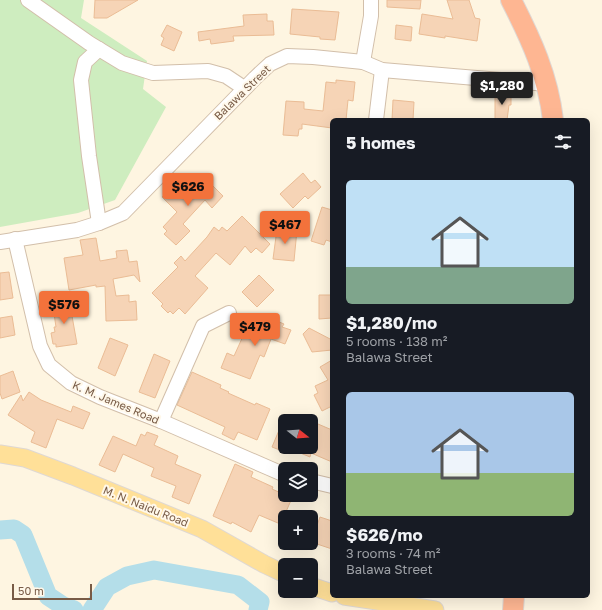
<!DOCTYPE html>
<meta charset="utf-8">
<style>
:root{--surface:#171b24;--page:#20242c;--text:#f1f3f6;--muted:#9ea1a6;--accent:#f3723b}
body{margin:0;font-family:"Golos Text",sans-serif;background:var(--page);color:var(--text);height:100vh;display:flex;flex-direction:column;font-size:15px;white-space:nowrap}
*{box-sizing:border-box;margin:0}
p{font-size:13px;color:var(--muted)}
.icon{flex:none;width:22px;height:22px;fill:none;stroke:currentColor;stroke-width:2;stroke-linecap:round;stroke-linejoin:round}
.map{position:relative;flex:1;overflow:hidden}
.details{position:absolute;left:330px;top:118px;width:260px;height:480px;display:flex;flex-direction:column;background:var(--surface);border-radius:6px;box-shadow:0 4px 16px #0002}
.details>*{flex:none}
.needle{width:26px;rotate:107deg}
.buttons{position:absolute;left:278px;top:414px;display:grid;gap:8px}
.buttons a{display:grid;place-items:center;width:40px;height:40px;border-radius:6px;background:var(--surface);box-shadow:0 4px 16px #0002;font-size:20px}
.scale{position:absolute;left:12px;bottom:10px;width:80px;box-sizing:border-box;padding-left:4px;border:2px solid #785b46;border-top:0;font-size:11px;line-height:14px;white-space:nowrap;color:#785b46;-webkit-text-stroke:3px #fff8ea;paint-order:stroke}
.price{position:absolute;translate:-50% -34px;padding:0 9px;border-radius:4px;background:var(--accent);color:#111;font-size:13px;line-height:26px;filter:drop-shadow(0 1px 2px #0008)}
.price::after{content:'';position:absolute;left:50%;top:24px;width:12px;height:9px;margin-left:-6px;background:inherit;clip-path:polygon(0 0,100% 0,50% 100%)}
.price.on{background:#222;color:#fff}
ul{padding:0;list-style:none}
li{display:grid;align-content:center;gap:8px;height:212px;padding:0 16px}
li span{display:grid;place-items:center;height:124px;border-radius:6px;color:#555}
li>.icon{margin-inline-start:auto}
span .icon{width:72px;height:72px;fill:#fffc;stroke-width:1}
li b{font-size:17px}
h2{display:flex;justify-content:space-between;align-items:center;height:48px;padding:0 16px;font-size:17px}
.map>svg:first-child{display:block}
</style>
<div class="map">
<svg width="602" height="610" viewBox="0 0 602 610">
<rect width="100%" height="100%" fill="#fef5e1"/>
<!-- green -->
<path fill="#ceedbf" d="M0 0H84L81 18 147 61 143 89 166 107 115 200 78 213 0 227Z"/>
<g fill="none" stroke-linecap="round" stroke-linejoin="round">
<!-- river -->
<g stroke="#b4dee9" stroke-width="19">
<path d="M0 530 14 529 23 535 48 596 63 606 74 610"/>
<path d="M92 610 107 587 127 576 154 570 238 585 260 602 258 610"/>
</g>
</g>
<!-- building -->
<g fill="#f6d4b6" stroke="#eabc95">
<path d="M95 0H138L107 18H94Z"/>
<path d="M387 0H421L420 9 387 7Z"/>
<path d="M447 0H469L475 18 480 19 477 41 445 36V38L419 34 422 14 453 19Z"/>
<path d="M292 9 339 12 335 40 320 39V37L290 34Z"/>
<path d="M267 14V21H273L274 35 233 36 234 41 211 44 210 39 199 41 198 32 244 26 243 15Z"/>
<path d="M167 25 182 32 174 51 161 45 164 38 161 36Z"/>
<path d="M396 25 412 27 411 41 395 39Z"/>
<path d="M336 80 355 82 353 101 348 100 346 120H332V128L302 124V129H299L298 136 283 135 286 101 304 102V109L323 111 326 82 336 83Z"/>
<path d="M495 94H511V105H509L507 120H495Z"/>
<path d="M393 100 414 102 413 120H392Z"/>
<path d="M303 173 311 183 315 180 321 187 308 199 305 196 293 208 280 194Z"/>
<path d="M205 178 223 196 212 208 205 200 183 224 190 231 176 245 164 234 167 231 163 227 177 212 162 197 171 187 174 191 178 187 187 195Z"/>
<path d="M322 207 332 210V242L326 240 324 245 311 241Z"/>
<path d="M242 216 270 244 262 253 256 248 251 253 245 246 230 265 216 253 195 276 208 288 185 314 179 308 173 314 170 311 168 313 161 306 163 304 152 293 178 267 174 263 181 256 185 261 207 237 214 227 219 231 222 227 227 231Z"/>
<path d="M277 229 297 230 294 261 273 259Z"/>
<path d="M96 238 100 261 117 258 116 251 127 250 129 262 137 261 140 282 134 275 113 279 116 296 129 295V302L136 301 137 320 106 321 105 286 96 287V285L69 290 64 258 83 255 80 240Z"/>
<path d="M9 272 13 298 0 300V273Z"/>
<path d="M259 275 274 290 257 307 242 292Z"/>
<path d="M319 295H332V318L319 319Z"/>
<path d="M72 300 75 316H72L77 344 56 347V344H53L51 333 55 332 54 327H56L53 307 60 305V302Z"/>
<path d="M12 316 15 335 0 338V318Z"/>
<path d="M259 317 271 322 272 319 284 324 282 327 291 330 285 344 271 339 264 357 260 355 250 379 221 368 227 353 234 356 244 334 251 337Z"/>
<path d="M309 328 332 340V350L312 352 303 334Z"/>
<path d="M110 338 128 345 115 376 98 368Z"/>
<path d="M154 354 170 361 155 398 139 392Z"/>
<path d="M332 360V406L322 411 314 395 318 393 315 386 328 380 320 367Z"/>
<path d="M13 371 20 392 2 399 0 393V376Z"/>
<path d="M192 372 221 385 220 388 229 392 228 393 255 405 256 403 270 409 257 440 238 432 234 440 222 434 225 427 177 405Z"/>
<path d="M29 392 41 400 71 412 73 406 90 413 83 429 57 419 46 448 31 442 35 432 8 415 21 395 23 401Z"/>
<path d="M285 416V452L272 447Z"/>
<path d="M311 421 332 430V462L311 453 310 457 286 447H311Z"/>
<path d="M147 432 158 436 154 445 178 456 175 464 201 475 189 504 172 497 176 486 151 476 154 468 123 454 115 472 99 465 113 436 136 446 141 434 145 436Z"/>
<path d="M235 464 253 472 251 477 273 487 272 489 292 498 285 514V526L259 515 251 532 232 522 231 524 213 516Z"/>
<path d="M320 517 332 521V549L311 542V525L316 528Z"/>
</g>
<g fill="none" stroke-linecap="round" stroke-linejoin="round">
<!-- minor casing -->
<g stroke="#d2bfaa" stroke-width="16">
<g id="minor">
<path d="M28 0 89 43 122 63 153 73 208 71 226 76 244 88"/>
<path d="M99 49 85 62 81 80 89 156 99 223"/>
<path d="M363 62 371 16V0"/>
<path d="M376 120 382 70"/>
<path d="M15 239 40 346 49 365 71 383 100 397 161 421 285 475"/>
<path d="M0 242 77 230 99 223 123 213 255 78 270 64 287 56 313 57 363 62 382 70 547 84"/>
<path d="M161 421 203 326 229 313"/>
<path d="M311 481 332 486"/>
</g>
</g>
<!-- major casing -->
<g stroke="#dfd8d3" stroke-width="19">
<g id="major">
<path d="M0 454 25 458 73 476 202 529 264 564 285 574"/>
<path d="M311 586 332 593"/>
<path d="M344 596 435 610"/>
</g>
</g>
<!-- highway casing -->
<g stroke="#dfd8d3" stroke-width="22">
<g id="highway">
<path d="M511 0C531 39 548 76 553 120"/>
<path d="M513 610 514 596"/>
</g>
</g>
<!-- minor -->
<use href="#minor" stroke="#fff" stroke-width="14"/>
<!-- major -->
<use href="#major" stroke="#ffe098" stroke-width="17"/>
<!-- highway -->
<use href="#highway" stroke="#feb692" stroke-width="20"/>
</g>
<g text-anchor="middle" dominant-baseline="central" stroke-width="4" stroke-linejoin="round" paint-order="stroke">
<!-- street labels -->
<g font-size="11" fill="#785b46" stroke="#fff8ea">
<text transform="translate(242 92) rotate(-44)">Balawa Street</text>
<text transform="translate(116 402) rotate(23)">K. M. James Road</text>
<text transform="translate(146 506) rotate(22)">M. N. Naidu Road</text>
</g>
</g>
</svg>
<div class="buttons">
<a><svg class="needle" viewBox="-14 -14 28 28"><path d="M0-13l5 13h-10z" fill="#e53935"/><path d="M0 13l5-13h-10z" fill="#9ea1a6"/></svg></a>
<a><svg class="icon" aria-label="layers" viewBox="0 0 24 24"><path d="M12 4l9 5-9 5-9-5zM3 14l9 5 9-5"/></svg></a>
<a>+</a>
<a>−</a>
</div>
<div class="scale">50 m</div>
<b class="price on" style="left:502px;top:106px">$1,280</b>
<b class="price" style="left:188px;top:207px">$626</b>
<b class="price" style="left:285px;top:245px">$467</b>
<b class="price" style="left:64px;top:325px">$576</b>
<b class="price" style="left:255px;top:347px">$479</b>
<section class="details">
<h2>5 homes<svg class="icon" aria-label="filters" viewBox="0 0 24 24"><path d="M4 7h16M4 17h16"/><circle cx="9" cy="7" r="2"/><circle cx="15" cy="17" r="2"/></svg></h2>
<ul>
<li><span style="background:linear-gradient(#bfe0f5 70%,#7fa58c 0)"><svg class="icon" aria-label="home" viewBox="0 0 24 24"><path d="M3 11l9-7 9 7M6 9v11h12V9"/></svg></span><div><b>$1,280/mo</b><p>5 rooms · 138 m²</p><p>Balawa Street</p></div></li>
<li><span style="background:linear-gradient(#a9c7e8 65%,#8fb573 0)"><svg class="icon" aria-label="home" viewBox="0 0 24 24"><path d="M3 11l9-7 9 7M6 9v11h12V9"/></svg></span><div><b>$626/mo</b><p>3 rooms · 74 m²</p><p>Balawa Street</p></div></li>
</ul>
</section>
</div>
